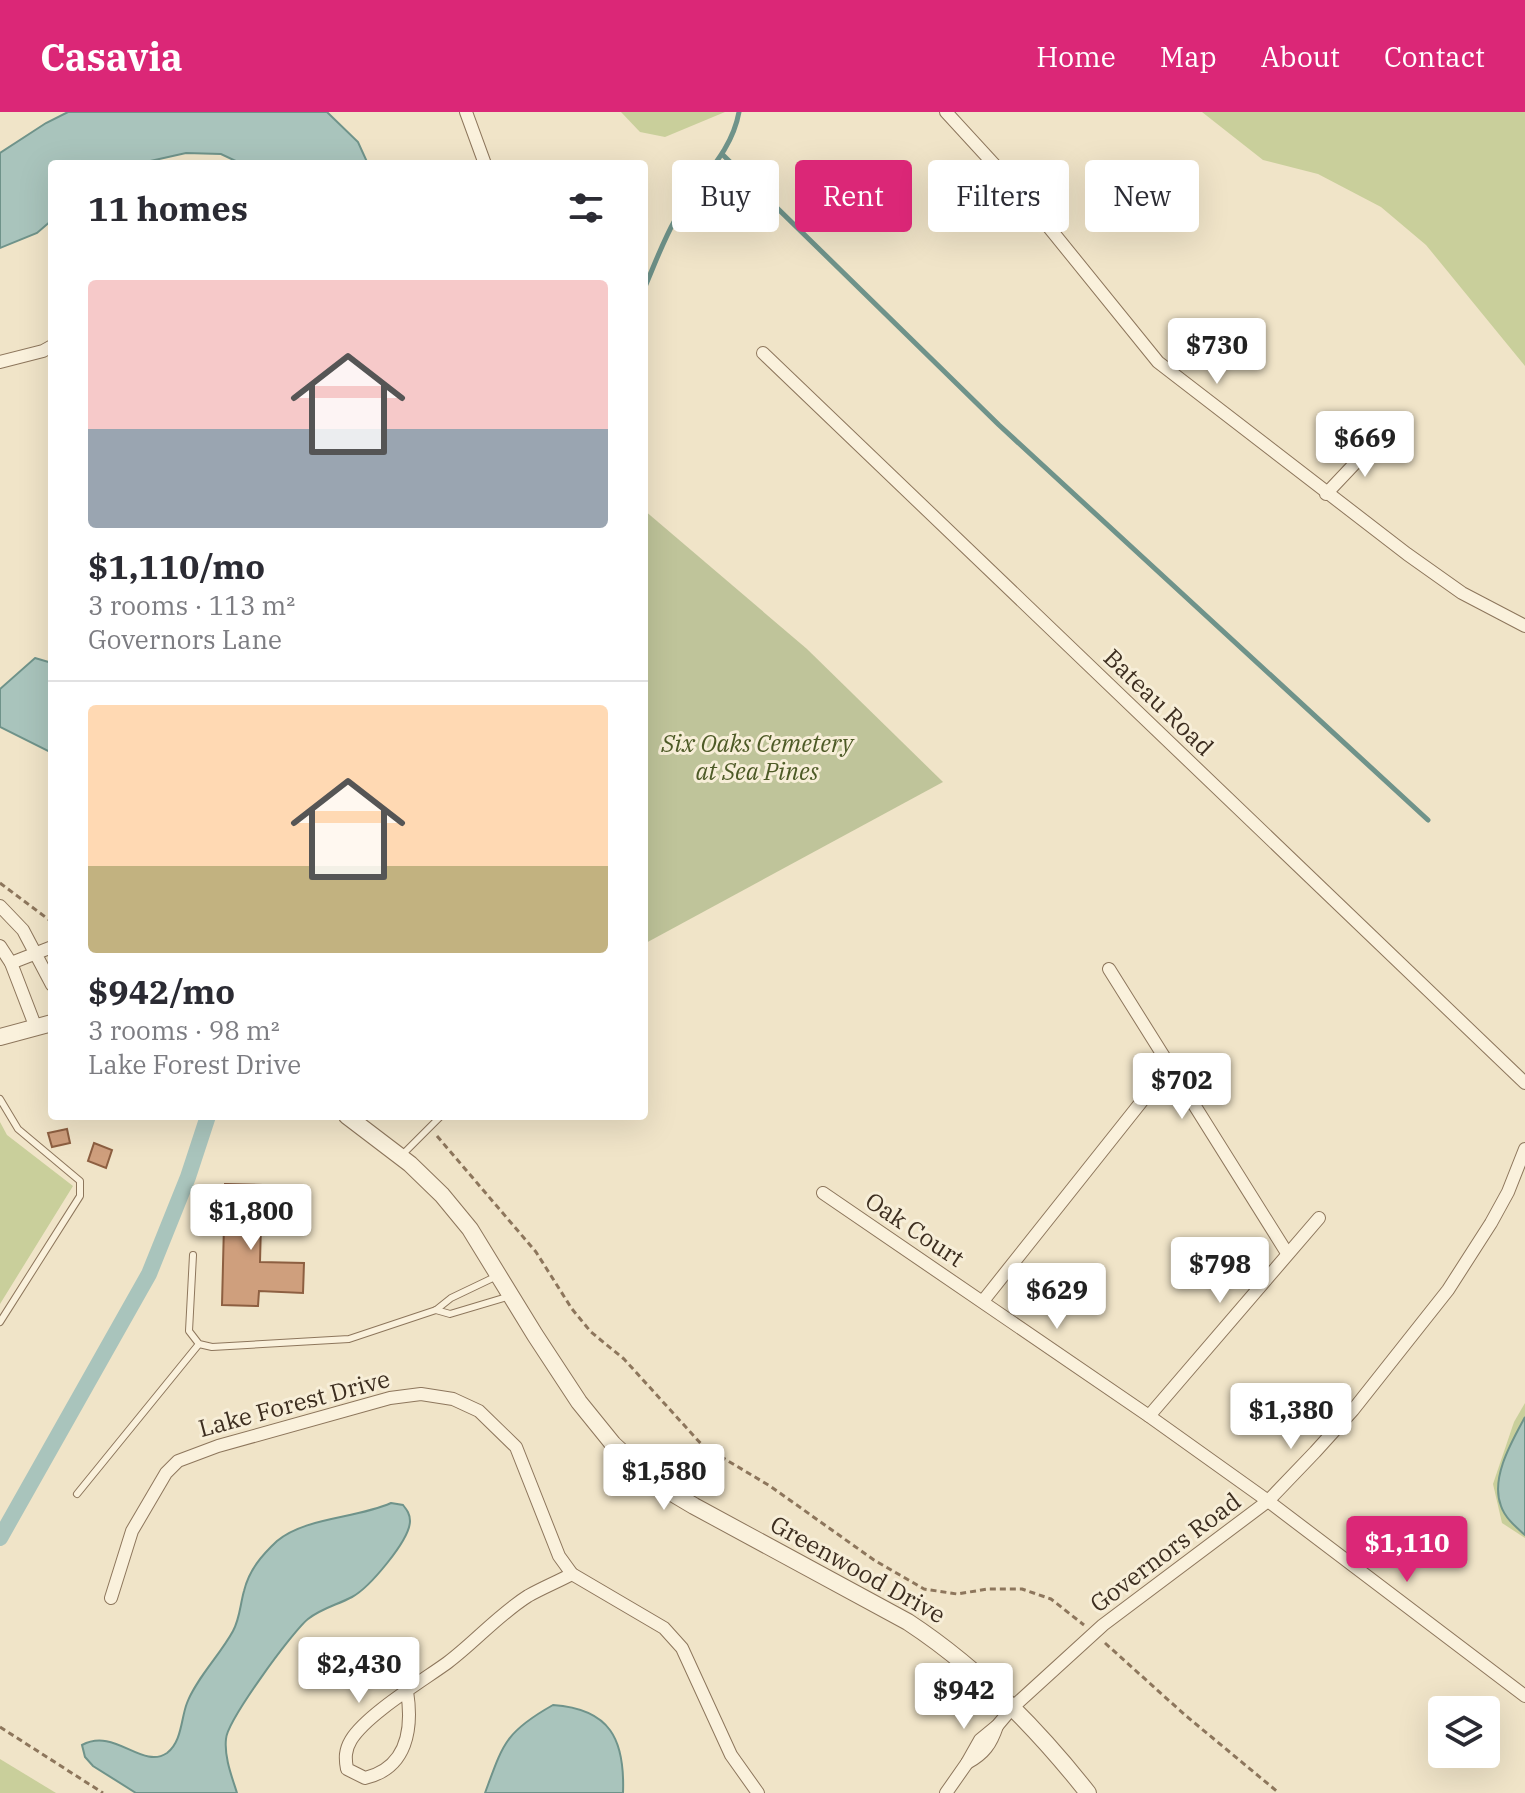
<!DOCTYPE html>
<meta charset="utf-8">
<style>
:root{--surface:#fff;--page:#f2f2f3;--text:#2b2b33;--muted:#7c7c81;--line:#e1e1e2;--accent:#db2777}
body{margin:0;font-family:"IBM Plex Serif",serif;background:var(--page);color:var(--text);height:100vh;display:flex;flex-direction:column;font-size:30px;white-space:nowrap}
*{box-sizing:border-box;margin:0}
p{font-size:26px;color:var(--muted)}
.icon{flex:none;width:44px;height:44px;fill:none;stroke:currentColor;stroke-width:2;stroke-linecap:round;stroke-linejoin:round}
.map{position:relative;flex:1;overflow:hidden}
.panel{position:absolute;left:48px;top:48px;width:600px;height:960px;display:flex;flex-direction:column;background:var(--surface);border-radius:8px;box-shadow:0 8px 32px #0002}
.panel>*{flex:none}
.banner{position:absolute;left:672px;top:48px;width:732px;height:72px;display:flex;gap:16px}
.buttons{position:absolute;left:1428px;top:1584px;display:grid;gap:16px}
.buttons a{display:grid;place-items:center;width:72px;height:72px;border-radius:8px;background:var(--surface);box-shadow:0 8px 32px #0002;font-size:40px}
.price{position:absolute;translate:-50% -68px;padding:0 18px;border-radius:8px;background:#fff;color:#222;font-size:26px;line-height:52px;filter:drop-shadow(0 2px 4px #0008)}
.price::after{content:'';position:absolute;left:50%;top:48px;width:24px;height:18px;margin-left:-12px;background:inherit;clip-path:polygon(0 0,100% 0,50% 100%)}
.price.selected{background:var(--accent);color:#fff}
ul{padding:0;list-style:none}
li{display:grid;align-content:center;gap:16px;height:424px;padding:0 40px}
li+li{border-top:2px solid var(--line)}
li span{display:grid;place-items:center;height:248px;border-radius:8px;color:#555}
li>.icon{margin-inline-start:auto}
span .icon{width:144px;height:144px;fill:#fffc;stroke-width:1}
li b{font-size:34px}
h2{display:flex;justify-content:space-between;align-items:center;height:96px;padding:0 40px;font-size:34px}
.tag{padding:0 28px;border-radius:8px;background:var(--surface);box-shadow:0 8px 32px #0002;font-size:28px;line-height:72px}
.tag.selected{background:var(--accent);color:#fff}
header{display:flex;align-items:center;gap:48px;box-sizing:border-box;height:112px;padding:0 40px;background:var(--accent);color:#fff}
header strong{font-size:38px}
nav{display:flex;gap:44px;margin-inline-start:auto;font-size:28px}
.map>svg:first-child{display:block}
</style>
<header>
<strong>Casavia</strong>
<nav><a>Home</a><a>Map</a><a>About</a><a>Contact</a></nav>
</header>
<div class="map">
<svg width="1525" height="1681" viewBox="0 0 1525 1681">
<rect width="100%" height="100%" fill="#f0e4c8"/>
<!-- green -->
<g fill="#c9cf9b">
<path d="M621 0H725L665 25 640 20Z"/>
<path d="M1202 0H1525V254L1426 133 1381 95 1318 62 1263 48Z"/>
<path d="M0 1010 7 1023 73 1074 0 1192Z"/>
<path d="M1525 1291V1426L1502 1411 1493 1372 1514 1310Z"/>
<path d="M0 1647 56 1681H0Z"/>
</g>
<!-- cemetery -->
<path fill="#bfc49a" d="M644 398 807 537 943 670 644 832Z"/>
<!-- water -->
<g fill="#a9c4bc" stroke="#6f938a" stroke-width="2">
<path d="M68 0H327L358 30 368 52H242L221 42 186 41 137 52H52V108L37 121 0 136V41L46 11Z"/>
<path d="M35 546 52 551V641L0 615V577Z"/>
<path d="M1525 1305V1423C1516 1415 1505 1406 1501 1394 1490 1366 1512 1329 1525 1305Z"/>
<path d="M391 1391 403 1393C407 1398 410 1402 410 1409 410 1428 369 1476 352 1485 337 1493 322 1496 308 1507 292 1520 227 1609 226 1627 224 1645 232 1665 237 1681H136L93 1654 85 1645 82 1633C115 1615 142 1658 167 1641 182 1630 181 1606 187 1591 196 1567 220 1543 233 1519 240 1506 240 1493 244 1479 249 1458 262 1443 277 1429 306 1405 355 1407 391 1391Z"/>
<path d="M553 1593C610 1597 625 1627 623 1681H485C503 1632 505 1620 553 1593Z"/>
</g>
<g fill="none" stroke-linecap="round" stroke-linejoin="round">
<!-- stream -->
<g stroke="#6f938a" stroke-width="5">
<path d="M723 43 999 313 1428 708"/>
<path d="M644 177C654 154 663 129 675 108 696 70 731 44 739 0"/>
</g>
<!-- canal -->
<path stroke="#a9c4bc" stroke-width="16" d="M0 1426 149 1162 188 1065 208 1004"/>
</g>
<!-- building -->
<g fill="#cf9f7d" stroke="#8d5f41" stroke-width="2">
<path d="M67 1017 70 1031 52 1035 48 1021Z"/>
<path d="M94 1031 112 1038 106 1056 88 1049Z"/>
<path d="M225 1072 262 1073 260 1150 304 1151 303 1181 259 1179 258 1194 222 1193Z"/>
</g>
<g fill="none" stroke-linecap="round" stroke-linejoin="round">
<!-- service casing -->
<g stroke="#8d765c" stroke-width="8">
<g id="service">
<path d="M0 987 18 1017 80 1069V1084L0 1210"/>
<path d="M401 1044 441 1004"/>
<path d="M193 1143 189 1219 199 1232 212 1235 349 1227 436 1198 451 1186 497 1164"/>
<path d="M436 1198 450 1202 510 1184"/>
<path d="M77 1382 199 1232"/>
</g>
</g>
<!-- minor casing -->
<g stroke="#8d765c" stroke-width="14">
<g id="minor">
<path d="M466 0 485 52"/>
<path d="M946 0 1026 87 1158 250 1407 442 1462 481 1525 514"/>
<path d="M763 241 1525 971"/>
<path d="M0 250 43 239 52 234"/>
<path d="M1326 382 1378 327"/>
<path d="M0 794 23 818 52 873"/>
<path d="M0 834 11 851 36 916"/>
<path d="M11 851 52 835"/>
<path d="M1109 857 1287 1141"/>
<path d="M823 1081 1149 1304 1268 1389 1525 1584"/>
<path d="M983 1189 1169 955"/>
<path d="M1149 1304 1319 1106"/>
<path d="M111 1486 132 1419 166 1361 178 1349 218 1334 390 1286 421 1282 453 1287 479 1299 516 1335 559 1444 572 1462 664 1516 682 1536 731 1643 758 1681"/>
<path d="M407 1579C413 1617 407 1656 365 1666L347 1657C345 1646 345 1638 351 1628 366 1603 422 1569 447 1551 475 1530 498 1503 528 1484 542 1476 557 1470 572 1462"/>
<path d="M967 1651C984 1642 991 1632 997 1614"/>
<path d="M946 1681 967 1651 980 1628 997 1614 1013 1595 1103 1513 1268 1389 1315 1340 1353 1298 1448 1178 1491 1111 1508 1080 1525 1037"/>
</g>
</g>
<!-- tertiary casing -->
<g stroke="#8d765c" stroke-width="18">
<g id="tertiary">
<path d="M0 925 52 911"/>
<path d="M347 1004 410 1052 442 1083 470 1117 535 1223 579 1290 613 1332 639 1356 662 1375 694 1394 908 1510C978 1556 1036 1615 1088 1681"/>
</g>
</g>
<!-- path -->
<g stroke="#8d765c" stroke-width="3" stroke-dasharray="6 4" stroke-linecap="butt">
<path d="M0 771 52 810"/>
<path d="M437 1024 536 1140 572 1197 591 1220 624 1247 703 1334 770 1374 874 1448 924 1477 957 1482 988 1477H1022L1051 1487 1084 1513"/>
<path d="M1105 1531 1185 1603 1279 1681"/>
<path d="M0 1615 103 1681"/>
</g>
<!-- service -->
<use href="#service" stroke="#faf1dc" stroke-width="6"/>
<!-- minor -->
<use href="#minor" stroke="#faf1dc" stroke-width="12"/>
<!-- tertiary -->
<use href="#tertiary" stroke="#faf1dc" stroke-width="16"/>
</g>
<g text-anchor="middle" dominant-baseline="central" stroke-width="6" stroke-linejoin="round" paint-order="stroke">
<!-- street labels -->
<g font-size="24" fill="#3d2e20" stroke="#f7eed8">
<text transform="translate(1159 590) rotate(44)">Bateau Road</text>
<text transform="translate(915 1117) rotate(34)">Oak Court</text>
<text transform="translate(294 1291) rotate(-15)">Lake Forest Drive</text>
<text transform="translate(1165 1440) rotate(-37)">Governors Road</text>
<text transform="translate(858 1457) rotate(29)">Greenwood Drive</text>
</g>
<!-- park labels -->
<g font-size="24" font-style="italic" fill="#4d5a26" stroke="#f7eed8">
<text x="757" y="631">Six Oaks Cemetery<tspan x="757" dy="28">at Sea Pines</tspan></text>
</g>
</g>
</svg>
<div class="buttons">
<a><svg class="icon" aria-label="layers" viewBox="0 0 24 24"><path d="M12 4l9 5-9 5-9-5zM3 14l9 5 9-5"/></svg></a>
</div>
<b class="price" style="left:1217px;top:274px">$730</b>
<b class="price" style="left:1365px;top:367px">$669</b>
<b class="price" style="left:1182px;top:1009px">$702</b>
<b class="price" style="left:251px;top:1140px">$1,800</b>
<b class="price" style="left:1220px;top:1193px">$798</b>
<b class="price" style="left:1057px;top:1219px">$629</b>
<b class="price" style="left:1291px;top:1339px">$1,380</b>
<b class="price" style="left:664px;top:1400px">$1,580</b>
<b class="price selected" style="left:1407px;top:1472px">$1,110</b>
<b class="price" style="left:359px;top:1593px">$2,430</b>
<b class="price" style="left:964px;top:1619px">$942</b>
<div class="banner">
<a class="tag">Buy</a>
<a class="tag selected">Rent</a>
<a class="tag">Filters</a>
<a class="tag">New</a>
</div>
<section class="panel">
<h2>11 homes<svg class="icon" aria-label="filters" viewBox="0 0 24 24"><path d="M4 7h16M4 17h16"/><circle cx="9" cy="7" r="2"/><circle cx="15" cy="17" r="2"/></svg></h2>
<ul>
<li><span style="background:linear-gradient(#f6c9c9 60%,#9aa5b1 0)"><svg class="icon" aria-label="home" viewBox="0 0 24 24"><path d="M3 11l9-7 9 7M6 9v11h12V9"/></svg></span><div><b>$1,110/mo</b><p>3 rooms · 113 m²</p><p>Governors Lane</p></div></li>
<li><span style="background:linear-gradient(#ffd9b3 65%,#c2b280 0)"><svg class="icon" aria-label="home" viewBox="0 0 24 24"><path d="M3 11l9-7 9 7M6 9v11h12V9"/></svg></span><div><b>$942/mo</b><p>3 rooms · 98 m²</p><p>Lake Forest Drive</p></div></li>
</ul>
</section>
</div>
